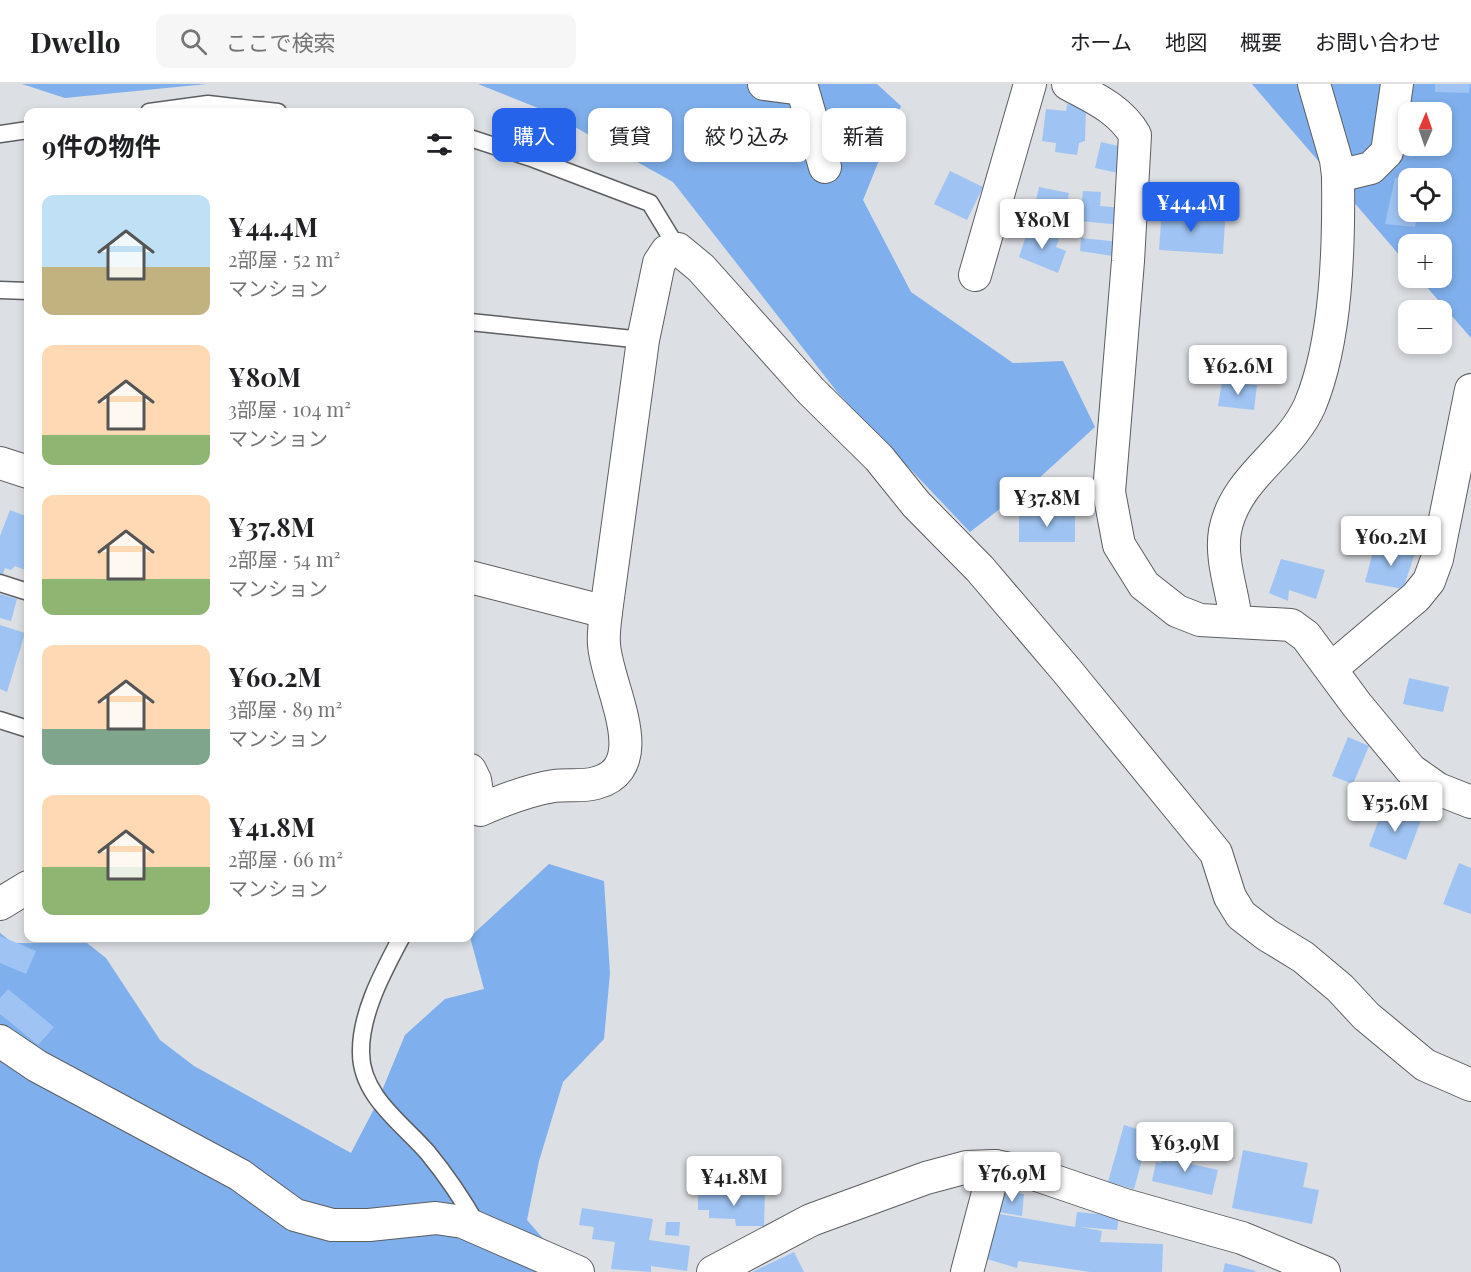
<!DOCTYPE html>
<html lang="ja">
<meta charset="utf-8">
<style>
:root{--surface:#fff;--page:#f6f6f6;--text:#202124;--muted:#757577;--line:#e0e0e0;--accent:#2563eb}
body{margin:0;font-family:"Playfair Display","Noto Sans JP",serif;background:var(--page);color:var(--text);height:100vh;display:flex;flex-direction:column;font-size:22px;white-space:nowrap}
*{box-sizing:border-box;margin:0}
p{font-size:20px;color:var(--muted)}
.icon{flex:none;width:33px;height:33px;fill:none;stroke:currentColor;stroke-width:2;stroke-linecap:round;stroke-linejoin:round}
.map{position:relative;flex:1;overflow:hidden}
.panel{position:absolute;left:24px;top:24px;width:450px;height:834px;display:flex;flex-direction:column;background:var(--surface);border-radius:12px;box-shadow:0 3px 9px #0003}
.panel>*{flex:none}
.hud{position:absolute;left:492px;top:24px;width:570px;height:54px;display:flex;gap:12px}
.needle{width:39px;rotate:2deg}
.tools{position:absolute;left:1398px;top:18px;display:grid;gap:12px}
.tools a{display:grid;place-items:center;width:54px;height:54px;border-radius:12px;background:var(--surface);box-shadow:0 3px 9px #0003;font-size:30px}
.price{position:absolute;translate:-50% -51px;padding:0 14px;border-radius:6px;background:#fff;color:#222;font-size:20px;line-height:39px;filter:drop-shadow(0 2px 3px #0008)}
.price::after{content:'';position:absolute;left:50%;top:36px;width:18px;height:14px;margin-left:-9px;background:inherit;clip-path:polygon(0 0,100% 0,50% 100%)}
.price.current{background:var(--accent);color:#fff}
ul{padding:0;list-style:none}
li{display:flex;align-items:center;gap:18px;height:150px;padding:0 18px}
li span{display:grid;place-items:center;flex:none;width:168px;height:120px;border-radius:12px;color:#555}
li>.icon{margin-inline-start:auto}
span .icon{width:72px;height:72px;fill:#fffc;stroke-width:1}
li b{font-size:26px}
h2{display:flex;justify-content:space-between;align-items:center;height:72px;padding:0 18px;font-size:26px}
.tag{padding:0 21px;border-radius:12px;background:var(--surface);box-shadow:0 3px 9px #0003;font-size:21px;line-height:54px}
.tag.current{background:var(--accent);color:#fff}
header{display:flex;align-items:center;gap:36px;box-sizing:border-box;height:84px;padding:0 30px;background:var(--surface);border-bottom:2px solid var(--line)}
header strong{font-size:28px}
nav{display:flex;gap:33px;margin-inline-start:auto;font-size:21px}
.search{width:420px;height:54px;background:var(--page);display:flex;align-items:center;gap:15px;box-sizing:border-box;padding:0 21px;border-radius:12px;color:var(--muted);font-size:22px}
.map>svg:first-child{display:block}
</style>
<header>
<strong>Dwello</strong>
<div class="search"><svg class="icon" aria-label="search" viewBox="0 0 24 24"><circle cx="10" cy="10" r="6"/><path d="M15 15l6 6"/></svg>ここで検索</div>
<nav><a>ホーム</a><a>地図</a><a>概要</a><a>お問い合わせ</a></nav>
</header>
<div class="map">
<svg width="1471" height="1188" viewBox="0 0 1471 1188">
<rect width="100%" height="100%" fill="#dcdfe3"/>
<!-- green -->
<g fill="#7fafec" fill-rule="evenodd">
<path d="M22 0H207L65 14Z"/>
<path d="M478 0H877L901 22 863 116 911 208 1013 279 1063 277 1095 343 1037 396 970 448 838 309 673 98 548 28Z"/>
<path d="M1252 0H1471V254L1419 194H1442V160H1408V181ZM1408 28H1442V62H1408ZM1408 94H1442V128H1408Z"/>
<path d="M549 780 604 797 610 889 604 955 563 998 539 1077 527 1136 572 1188H0V849L13 859H87L106 874 160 956 194 982 351 1069 376 1021 405 951 445 915 484 905 470 853Z"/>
</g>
<!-- building -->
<g fill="#9fc4f3">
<path d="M1435 0H1470L1469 9 1435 8Z"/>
<path d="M1067 20 1086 23 1085 57 1079 59 1077 71 1055 68 1056 59 1042 57 1046 25 1066 27Z"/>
<path d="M1101 58 1123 63 1118 89 1095 84Z"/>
<path d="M950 87 983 103 967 136 934 120Z"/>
<path d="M1395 94 1408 95V128H1418L1415 143 1385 140Z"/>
<path d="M1039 103 1069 109 1062 140 1032 134Z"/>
<path d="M1083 107 1101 108 1100 122 1123 124 1122 141 1080 137Z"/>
<path d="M1162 125 1202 128V135L1225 137 1223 170 1159 166Z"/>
<path d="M1029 143 1059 155 1056 163 1066 167 1058 189 1019 173Z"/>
<path d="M1081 154 1121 158 1119 173 1080 167Z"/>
<path d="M1222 298 1257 301 1254 326 1218 322Z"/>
<path d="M10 426 28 433V487L15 482 11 486 5 484 0 498V452Z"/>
<rect x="1019" y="429" width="56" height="29"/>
<path d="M1394 459 1416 466 1403 505 1365 498 1373 468 1391 472Z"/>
<path d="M1281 475 1325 486 1316 515 1289 506 1288 517 1269 509Z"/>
<path d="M0 510 17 515 11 537 0 534Z"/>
<path d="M0 541 25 549 7 608 0 605Z"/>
<path d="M1409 594 1449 603 1443 628 1403 620Z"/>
<path d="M1348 653 1369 662 1353 700 1332 692Z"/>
<path d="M1384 722 1421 736 1406 776 1369 762Z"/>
<path d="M1459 779 1471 784V830L1443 820Z"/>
<path d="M0 852 36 867 26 890 0 879Z"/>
<path d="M8 905 54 943 38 961 0 930V914Z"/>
<path d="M1124 1041 1160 1052 1155 1068 1145 1065 1134 1105 1108 1098Z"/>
<path d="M1175 1065 1193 1069 1191 1080 1218 1086 1212 1111 1152 1097 1156 1078 1161 1079 1163 1070 1173 1073Z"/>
<path d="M1243 1066 1308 1079 1303 1103 1319 1106 1312 1140 1232 1124Z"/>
<path d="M698 1107 765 1109 764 1142H736L735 1135 709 1134V1126H698Z"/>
<path d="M1002 1107 1024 1110 1022 1132 999 1128Z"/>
<path d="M582 1124 653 1135 649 1156 690 1162 687 1187 651 1182V1188L611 1185 615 1158 592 1155 594 1143 579 1141Z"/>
<path d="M1077 1128 1119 1132 1117 1146 1080 1143 1102 1147 1100 1158 1163 1160 1162 1188H1090L1018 1177 1017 1184 987 1175 994 1129 1075 1143Z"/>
<path d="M666 1138H680L679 1152 665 1151Z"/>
<path d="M794 1168 804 1188H752Z"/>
<path d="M1225 1179 1256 1187 1255 1188H1223Z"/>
</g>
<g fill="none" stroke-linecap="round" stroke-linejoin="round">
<!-- service casing -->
<g stroke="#5c5e61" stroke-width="19">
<g id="service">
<path d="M149 28 208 20 278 28"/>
<path d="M0 50 28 46"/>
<path d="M470 54 534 75 650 119 678 165"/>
<path d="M0 206 28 207"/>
<path d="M470 238 643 256"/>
<path d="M0 499 28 508"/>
<path d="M0 636 28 645"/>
<path d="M401 854C383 888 360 930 361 969 361 1012 403 1040 428 1069 446 1091 463 1116 477 1141"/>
</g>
</g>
<!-- minor casing -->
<g stroke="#5c5e61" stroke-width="34">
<g id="minor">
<path d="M764 0 802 5"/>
<path d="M801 0 825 83"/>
<path d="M1068 0C1094 14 1120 25 1135 51L1128 177 1109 408 1119 461 1144 501 1177 527 1200 536 1291 541 1306 552 1357 621 1411 686 1438 705 1471 718"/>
<path d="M1314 0 1336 76 1338 92 1371 84 1387 68 1397 0"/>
<path d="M975 191 1030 0"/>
<path d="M0 379 28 388"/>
<path d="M470 493 606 528"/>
<path d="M1236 537C1233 508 1220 476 1225 447 1235 393 1289 369 1310 321 1337 256 1339 162 1338 92"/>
<path d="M1332 584 1416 513 1429 497 1437 475 1471 306"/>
<path d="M470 686 475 696 480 726C503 716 528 706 554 702 568 700 582 703 596 699 656 683 606 601 604 560 603 550 605 538 606 528L643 256 659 179 667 167 678 165 701 184 811 307 879 374 916 420 980 485 1067 587 1216 769 1230 813 1241 831 1267 851 1303 873 1340 904 1366 932 1425 981 1471 1001"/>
<path d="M0 820 28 803"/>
<path d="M0 957 37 982 240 1091 295 1131 332 1141H369L436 1134 463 1138 578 1188"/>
<path d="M713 1188 811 1136 926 1094 967 1083 995 1082 1031 1089 1125 1121 1242 1154 1324 1188"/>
<path d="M967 1188 995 1082"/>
</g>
</g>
<!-- service -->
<use href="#service" stroke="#fff" stroke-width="16"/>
<!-- minor -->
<use href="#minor" stroke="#fff" stroke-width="32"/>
</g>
</svg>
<div class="tools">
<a><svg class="needle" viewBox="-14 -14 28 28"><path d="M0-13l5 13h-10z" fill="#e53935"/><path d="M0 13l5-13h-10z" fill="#757577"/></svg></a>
<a><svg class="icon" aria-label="locate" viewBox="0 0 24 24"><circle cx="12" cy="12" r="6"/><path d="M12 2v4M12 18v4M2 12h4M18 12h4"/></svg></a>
<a>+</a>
<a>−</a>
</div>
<b class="price current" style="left:1191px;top:149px">¥44.4M</b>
<b class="price" style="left:1042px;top:166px">¥80M</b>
<b class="price" style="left:1238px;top:312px">¥62.6M</b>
<b class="price" style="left:1047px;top:444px">¥37.8M</b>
<b class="price" style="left:1391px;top:483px">¥60.2M</b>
<b class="price" style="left:1395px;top:749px">¥55.6M</b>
<b class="price" style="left:1185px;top:1089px">¥63.9M</b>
<b class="price" style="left:1012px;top:1119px">¥76.9M</b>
<b class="price" style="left:734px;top:1123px">¥41.8M</b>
<div class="hud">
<a class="tag current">購入</a>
<a class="tag">賃貸</a>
<a class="tag">絞り込み</a>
<a class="tag">新着</a>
</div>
<section class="panel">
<h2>9件の物件<svg class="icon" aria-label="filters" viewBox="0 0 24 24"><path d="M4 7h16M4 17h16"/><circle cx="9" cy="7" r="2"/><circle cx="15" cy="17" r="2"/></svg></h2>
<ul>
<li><span style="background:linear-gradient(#bfe0f5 60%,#c2b280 0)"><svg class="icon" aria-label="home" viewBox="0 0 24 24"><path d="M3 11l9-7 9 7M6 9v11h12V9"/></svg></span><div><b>¥44.4M</b><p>2部屋 · 52 m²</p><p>マンション</p></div></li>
<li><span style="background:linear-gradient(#ffd9b3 75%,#8fb573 0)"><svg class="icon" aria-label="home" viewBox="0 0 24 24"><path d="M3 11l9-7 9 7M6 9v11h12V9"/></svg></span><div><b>¥80M</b><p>3部屋 · 104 m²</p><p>マンション</p></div></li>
<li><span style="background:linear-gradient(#ffd9b3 70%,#8fb573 0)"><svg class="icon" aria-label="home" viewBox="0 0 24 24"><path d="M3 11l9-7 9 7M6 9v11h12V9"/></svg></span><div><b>¥37.8M</b><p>2部屋 · 54 m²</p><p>マンション</p></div></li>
<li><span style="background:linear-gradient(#ffd9b3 70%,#7fa58c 0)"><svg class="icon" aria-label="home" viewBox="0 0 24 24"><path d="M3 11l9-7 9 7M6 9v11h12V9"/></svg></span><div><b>¥60.2M</b><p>3部屋 · 89 m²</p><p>マンション</p></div></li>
<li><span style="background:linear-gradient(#ffd9b3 60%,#8fb573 0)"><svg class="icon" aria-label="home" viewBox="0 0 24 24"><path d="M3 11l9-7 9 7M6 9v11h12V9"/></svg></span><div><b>¥41.8M</b><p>2部屋 · 66 m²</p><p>マンション</p></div></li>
</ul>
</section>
</div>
